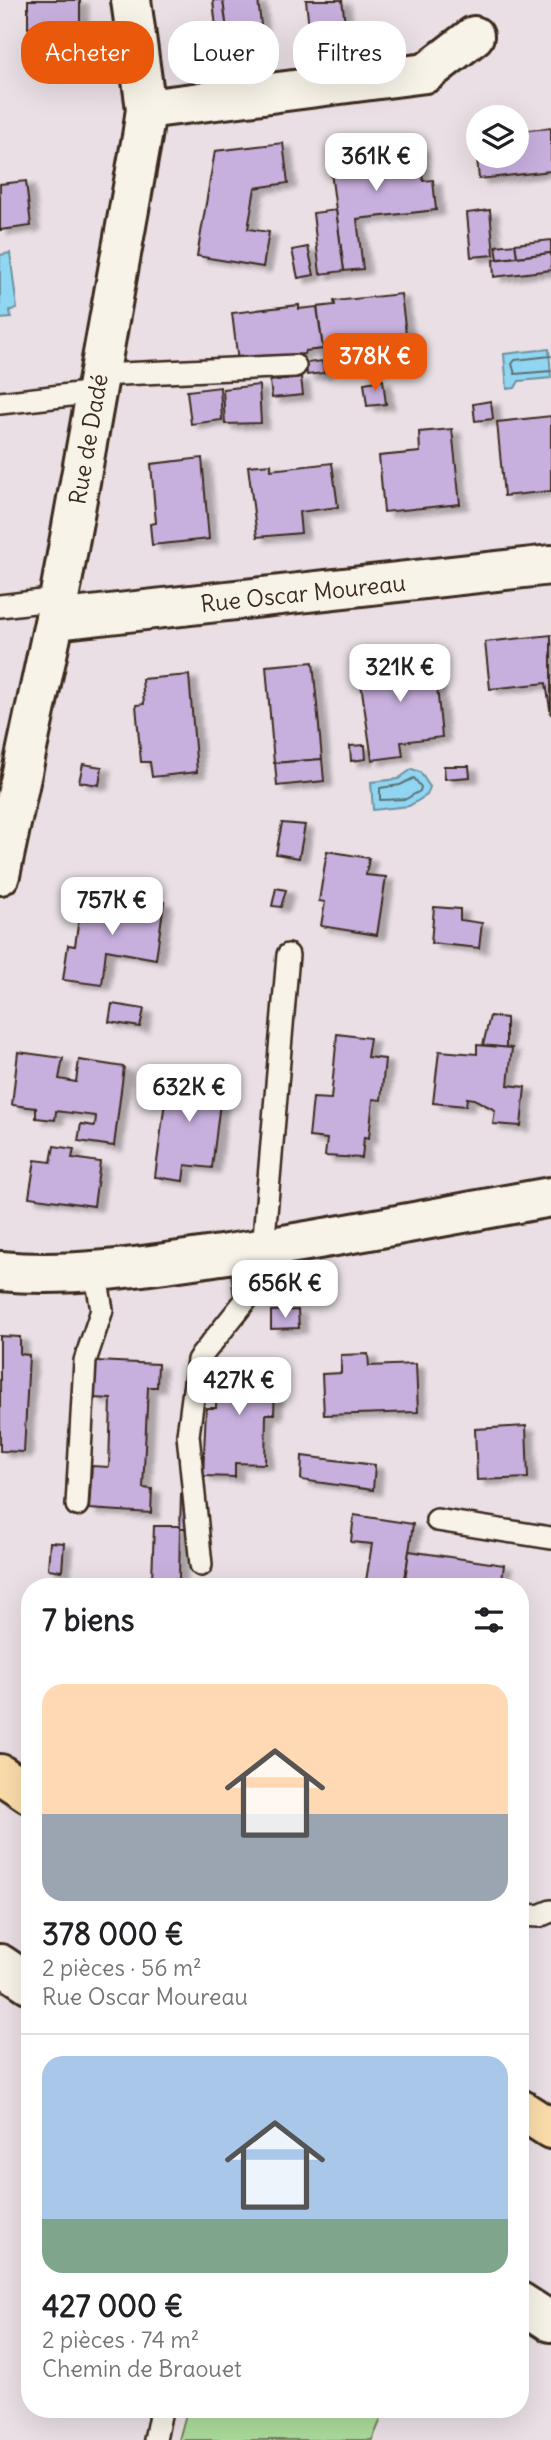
<!DOCTYPE html>
<html lang="fr">
<meta charset="utf-8">
<style>
:root{--surface:#fff;--page:#f2f2f2;--text:#202124;--muted:#757577;--line:#e0e0e0;--accent:#ea580c}
body{margin:0;font-family:Delius,sans-serif;background:var(--page);color:var(--text);height:100vh;display:flex;flex-direction:column;font-size:26px;white-space:nowrap}
*{box-sizing:border-box;margin:0}
p{font-size:23px;color:var(--muted)}
.icon{flex:none;width:38px;height:38px;fill:none;stroke:currentColor;stroke-width:2;stroke-linecap:round;stroke-linejoin:round}
.map{position:relative;flex:1;overflow:hidden}
.panel{position:absolute;left:21px;top:1578px;width:508px;height:840px;display:flex;flex-direction:column;background:var(--surface);border-radius:28px;box-shadow:0 7px 28px #0002}
.panel>*{flex:none}
.banner{position:absolute;left:21px;top:21px;width:509px;height:63px;display:flex;gap:14px}
.buttons{position:absolute;left:466px;top:105px;display:grid;gap:14px}
.buttons a{display:grid;place-items:center;width:63px;height:63px;border-radius:50%;background:var(--surface);box-shadow:0 7px 28px #0002;font-size:35px}
.price{position:absolute;translate:-50% -60px;padding:0 16px;border-radius:14px;background:#fff;color:#222;font-size:23px;line-height:46px;filter:drop-shadow(0 2px 4px #0008)}
.price::after{content:'';position:absolute;left:50%;top:42px;width:21px;height:16px;margin-left:-10px;background:inherit;clip-path:polygon(0 0,100% 0,50% 100%)}
.price.on{background:var(--accent);color:#fff}
ul{padding:0;list-style:none}
li{display:grid;align-content:center;gap:14px;height:371px;padding:0 21px}
li+li{border-top:2px solid var(--line)}
li span{display:grid;place-items:center;height:217px;border-radius:21px;color:#555}
li>.icon{margin-inline-start:auto}
span .icon{width:126px;height:126px;fill:#fffc;stroke-width:1}
li b{font-size:30px}
h2{display:flex;justify-content:space-between;align-items:center;height:84px;padding:0 21px;font-size:30px}
.pill{padding:0 24px;border-radius:28px;background:var(--surface);box-shadow:0 7px 28px #0002;font-size:24px;line-height:63px}
.pill.on{background:var(--accent);color:#fff}
.map>svg:first-child{display:block}
</style>
<div class="map">
<svg width="551" height="2440" viewBox="0 0 551 2440">
<defs>
<filter id="shadow"><feDropShadow dx="8" dy="4.5" stdDeviation="2" flood-color="#0004"/></filter>
</defs>
<rect width="100%" height="100%" fill="#e9dfe5"/>
<filter id="ink" filterUnits="userSpaceOnUse"><feTurbulence type="fractalNoise" baseFrequency=".0143" numOctaves="2"/><feDisplacementMap in="SourceGraphic" scale="14" xChannelSelector="R" yChannelSelector="G"/><feConvolveMatrix kernelMatrix="1 2 1 2 8 2 1 2 1" color-interpolation-filters="sRGB"/></filter>
<g filter="url(#ink)">
<!-- green -->
<path fill="#acdb9b" stroke="#74825c" stroke-width="2" d="M187 2410H385L372 2440H179Z"/>
<!-- water -->
<g fill="#90d6f2" stroke="#6e919d" stroke-width="2">
<path d="M10 253 17 309 10 310 11 318 0 319V255Z"/>
<path d="M549 349 551 378 519 381 515 388 507 389 504 354Z"/>
<path d="M412 769 420 772 430 787 427 795 409 806 373 810 371 782 398 779Z"/>
</g>
<g fill="none" stroke-linecap="round" stroke-linejoin="round">
<!-- shore -->
<g stroke="#5d6f73" stroke-width="2">
<path d="M551 356 515 360 512 364 515 374 551 371"/>
<path d="M414 778 421 787 420 791 406 799 380 800V788L400 785Z"/>
</g>
</g>
<!-- building -->
<g fill="#c8b0de" stroke="#3b2a1e" stroke-width="2" filter="url(#shadow)">
<path d="M28 0H80V27L28 28Z"/>
<path d="M213 0H223L227 27 216 28Z"/>
<path d="M223 0H258L261 25 227 30Z"/>
<path d="M306 0H342L345 23 309 28Z"/>
<path d="M551 128V171L479 179 476 148 478 156H516V131Z"/>
<path d="M283 143 288 183 255 188 248 229 269 232 263 267 197 256 215 151Z"/>
<path d="M420 147 423 181 433 180 436 210 357 219 363 269 344 271 329 157Z"/>
<path d="M26 181 31 226 0 230V184Z"/>
<path d="M336 210 344 271 320 274 313 213Z"/>
<path d="M490 210 494 255 471 257 467 213Z"/>
<path d="M551 240V253L517 257 515 244Z"/>
<path d="M515 244 517 257 498 259 496 246Z"/>
<path d="M308 247 314 275 298 278 292 250Z"/>
<path d="M551 253V270L494 277 493 260Z"/>
<path d="M401 294 407 342 341 350 339 346 323 349 317 307 335 305 334 301Z"/>
<path d="M299 305V309L317 307 323 349 305 351 304 354 238 362 232 313Z"/>
<path d="M322 361 324 373 307 375 306 363Z"/>
<path d="M301 377 303 395 272 398 270 381Z"/>
<path d="M383 380 386 404 367 406 364 383Z"/>
<path d="M259 385 261 423 225 424 223 389Z"/>
<path d="M220 387 222 420 191 424 187 391Z"/>
<path d="M491 401 493 419 475 421 473 404Z"/>
<path d="M551 416V491L504 496 497 422Z"/>
<path d="M452 429 460 504 384 512 379 456 420 452 419 432Z"/>
<path d="M202 458 209 539 152 545 150 524 156 523 151 464Z"/>
<path d="M332 463 338 507 299 512 301 533 257 537 248 466 271 464V470Z"/>
<path d="M551 635V715L546 683 490 689 485 642Z"/>
<path d="M434 656 442 737 401 742 403 756 372 760 358 663Z"/>
<path d="M313 662 322 759 274 763 266 666Z"/>
<path d="M189 675 197 772 152 777 150 762H141L136 705 144 704 142 679Z"/>
<path d="M365 745 366 759 351 761 350 746Z"/>
<path d="M322 759 324 781 277 786 275 763Z"/>
<path d="M83 764 102 767 99 785 79 782Z"/>
<path d="M444 766H469L470 777 445 779Z"/>
<path d="M282 823 305 825 299 858 276 854Z"/>
<path d="M327 851 369 858 366 875 386 877 377 935 321 926 325 902 319 901Z"/>
<path d="M276 888 286 890 281 907 272 906Z"/>
<path d="M125 897 164 902 156 959 106 950 102 985 63 980 68 945 75 946 81 903 124 909Z"/>
<path d="M434 907 460 909V920L482 923 479 948 431 943Z"/>
<path d="M112 1004 144 1009 140 1027 109 1022Z"/>
<path d="M490 1016 506 1018V1048L483 1045Z"/>
<path d="M337 1034 370 1038 367 1057 385 1059 381 1100 373 1099 369 1138 364 1137 362 1158 325 1156 327 1139 309 1137 313 1098 331 1099Z"/>
<path d="M477 1045 512 1048 508 1085 525 1087 521 1126 493 1124 495 1110 474 1099 467 1098 466 1106 433 1103 439 1051 477 1054Z"/>
<path d="M18 1052 63 1058 59 1079 76 1082 79 1060 124 1067 114 1146 78 1141 81 1124 95 1126 96 1116 56 1111 55 1120 36 1118V1108L12 1105Z"/>
<path d="M169 1071 223 1078 212 1168 185 1165 183 1181 155 1177Z"/>
<path d="M54 1146 74 1149 72 1158 100 1162 94 1206 29 1197 35 1160 51 1162Z"/>
<path d="M298 1310 299 1328 271 1329V1311Z"/>
<path d="M0 1336 20 1337V1354L29 1355 24 1452 0 1451Z"/>
<path d="M368 1354 369 1366 416 1364 418 1412 324 1415 322 1374 341 1373V1355Z"/>
<path d="M96 1361 158 1364 157 1387H148L143 1488 152 1489 151 1513 89 1509 92 1466 109 1467 111 1399 94 1398Z"/>
<path d="M217 1362 276 1364 274 1414H266L265 1464 235 1463V1477L203 1476 206 1408H216Z"/>
<path d="M526 1426 528 1478 477 1480 475 1429Z"/>
<path d="M302 1456 375 1465 373 1490 301 1480Z"/>
<path d="M181 1494H186V1529H180Z"/>
<path d="M354 1515 413 1524 404 1587H365L372 1544 351 1542Z"/>
<path d="M154 1526H180L179 1580 152 1579Z"/>
<path d="M50 1542 64 1543 62 1571 48 1569Z"/>
<path d="M409 1551 504 1565 501 1587H404Z"/>
</g>
<g fill="none" stroke-linecap="round" stroke-linejoin="round">
<!-- service casing -->
<g stroke="#3b2a1e" stroke-width="26">
<g id="service">
<path d="M99 375 295 366"/>
<path d="M0 403 96 392"/>
<path d="M0 606 59 599"/>
<path d="M263 1249 288 955"/>
<path d="M77 1505 85 1361 102 1310 95 1270"/>
<path d="M437 1520 551 1538"/>
<path d="M201 1565 188 1435 198 1360 246 1300 241 1252"/>
<path d="M520 1915 539 1916 551 1911"/>
<path d="M155 2440 161 2410"/>
</g>
</g>
<!-- minor casing -->
<g stroke="#3b2a1e" stroke-width="44">
<g id="minor">
<path d="M146 109 426 73 474 36"/>
<path d="M55 620 551 565"/>
<path d="M0 875 59 599 142 137 146 109 131 0"/>
<path d="M0 1271C75 1278 153 1265 227 1254 335 1238 443 1216 551 1197"/>
<path d="M0 1964 30 1984"/>
<path d="M520 2302 551 2322"/>
</g>
</g>
<!-- primary casing -->
<g stroke="#3b2a1e" stroke-width="44">
<g id="primary">
<path d="M0 1774 30 1794"/>
<path d="M520 2109 551 2129"/>
</g>
</g>
<!-- service -->
<use href="#service" stroke="#f7f3e8" stroke-width="21"/>
<!-- minor -->
<use href="#minor" stroke="#f7f3e8" stroke-width="38"/>
<!-- primary -->
<use href="#primary" stroke="#fbddab" stroke-width="38"/>
</g>
</g>
<g text-anchor="middle" dominant-baseline="central" stroke-width="7" stroke-linejoin="round" paint-order="stroke">
<!-- street labels -->
<g font-size="23" fill="#3b2a1e" stroke="#f7f3e8">
<text transform="translate(88 439) rotate(-80)">Rue de Dadé</text>
<text transform="translate(303 593) rotate(-6)">Rue Oscar Moureau</text>
</g>
</g>
</svg>
<div class="buttons">
<a><svg class="icon" aria-label="layers" viewBox="0 0 24 24"><path d="M12 4l9 5-9 5-9-5zM3 14l9 5 9-5"/></svg></a>
</div>
<b class="price" style="left:376px;top:193px">361K €</b>
<b class="price on" style="left:375px;top:393px">378K €</b>
<b class="price" style="left:400px;top:704px">321K €</b>
<b class="price" style="left:112px;top:937px">757K €</b>
<b class="price" style="left:189px;top:1124px">632K €</b>
<b class="price" style="left:285px;top:1320px">656K €</b>
<b class="price" style="left:239px;top:1417px">427K €</b>
<div class="banner">
<a class="pill on">Acheter</a>
<a class="pill">Louer</a>
<a class="pill">Filtres</a>
</div>
<section class="panel">
<h2>7 biens<svg class="icon" aria-label="filters" viewBox="0 0 24 24"><path d="M4 7h16M4 17h16"/><circle cx="9" cy="7" r="2"/><circle cx="15" cy="17" r="2"/></svg></h2>
<ul>
<li><span style="background:linear-gradient(#ffd9b3 60%,#9aa5b1 0)"><svg class="icon" aria-label="home" viewBox="0 0 24 24"><path d="M3 11l9-7 9 7M6 9v11h12V9"/></svg></span><div><b>378 000 €</b><p>2 pièces · 56 m²</p><p>Rue Oscar Moureau</p></div></li>
<li><span style="background:linear-gradient(#a9c7e8 75%,#7fa58c 0)"><svg class="icon" aria-label="home" viewBox="0 0 24 24"><path d="M3 11l9-7 9 7M6 9v11h12V9"/></svg></span><div><b>427 000 €</b><p>2 pièces · 74 m²</p><p>Chemin de Braouet</p></div></li>
</ul>
</section>
</div>
